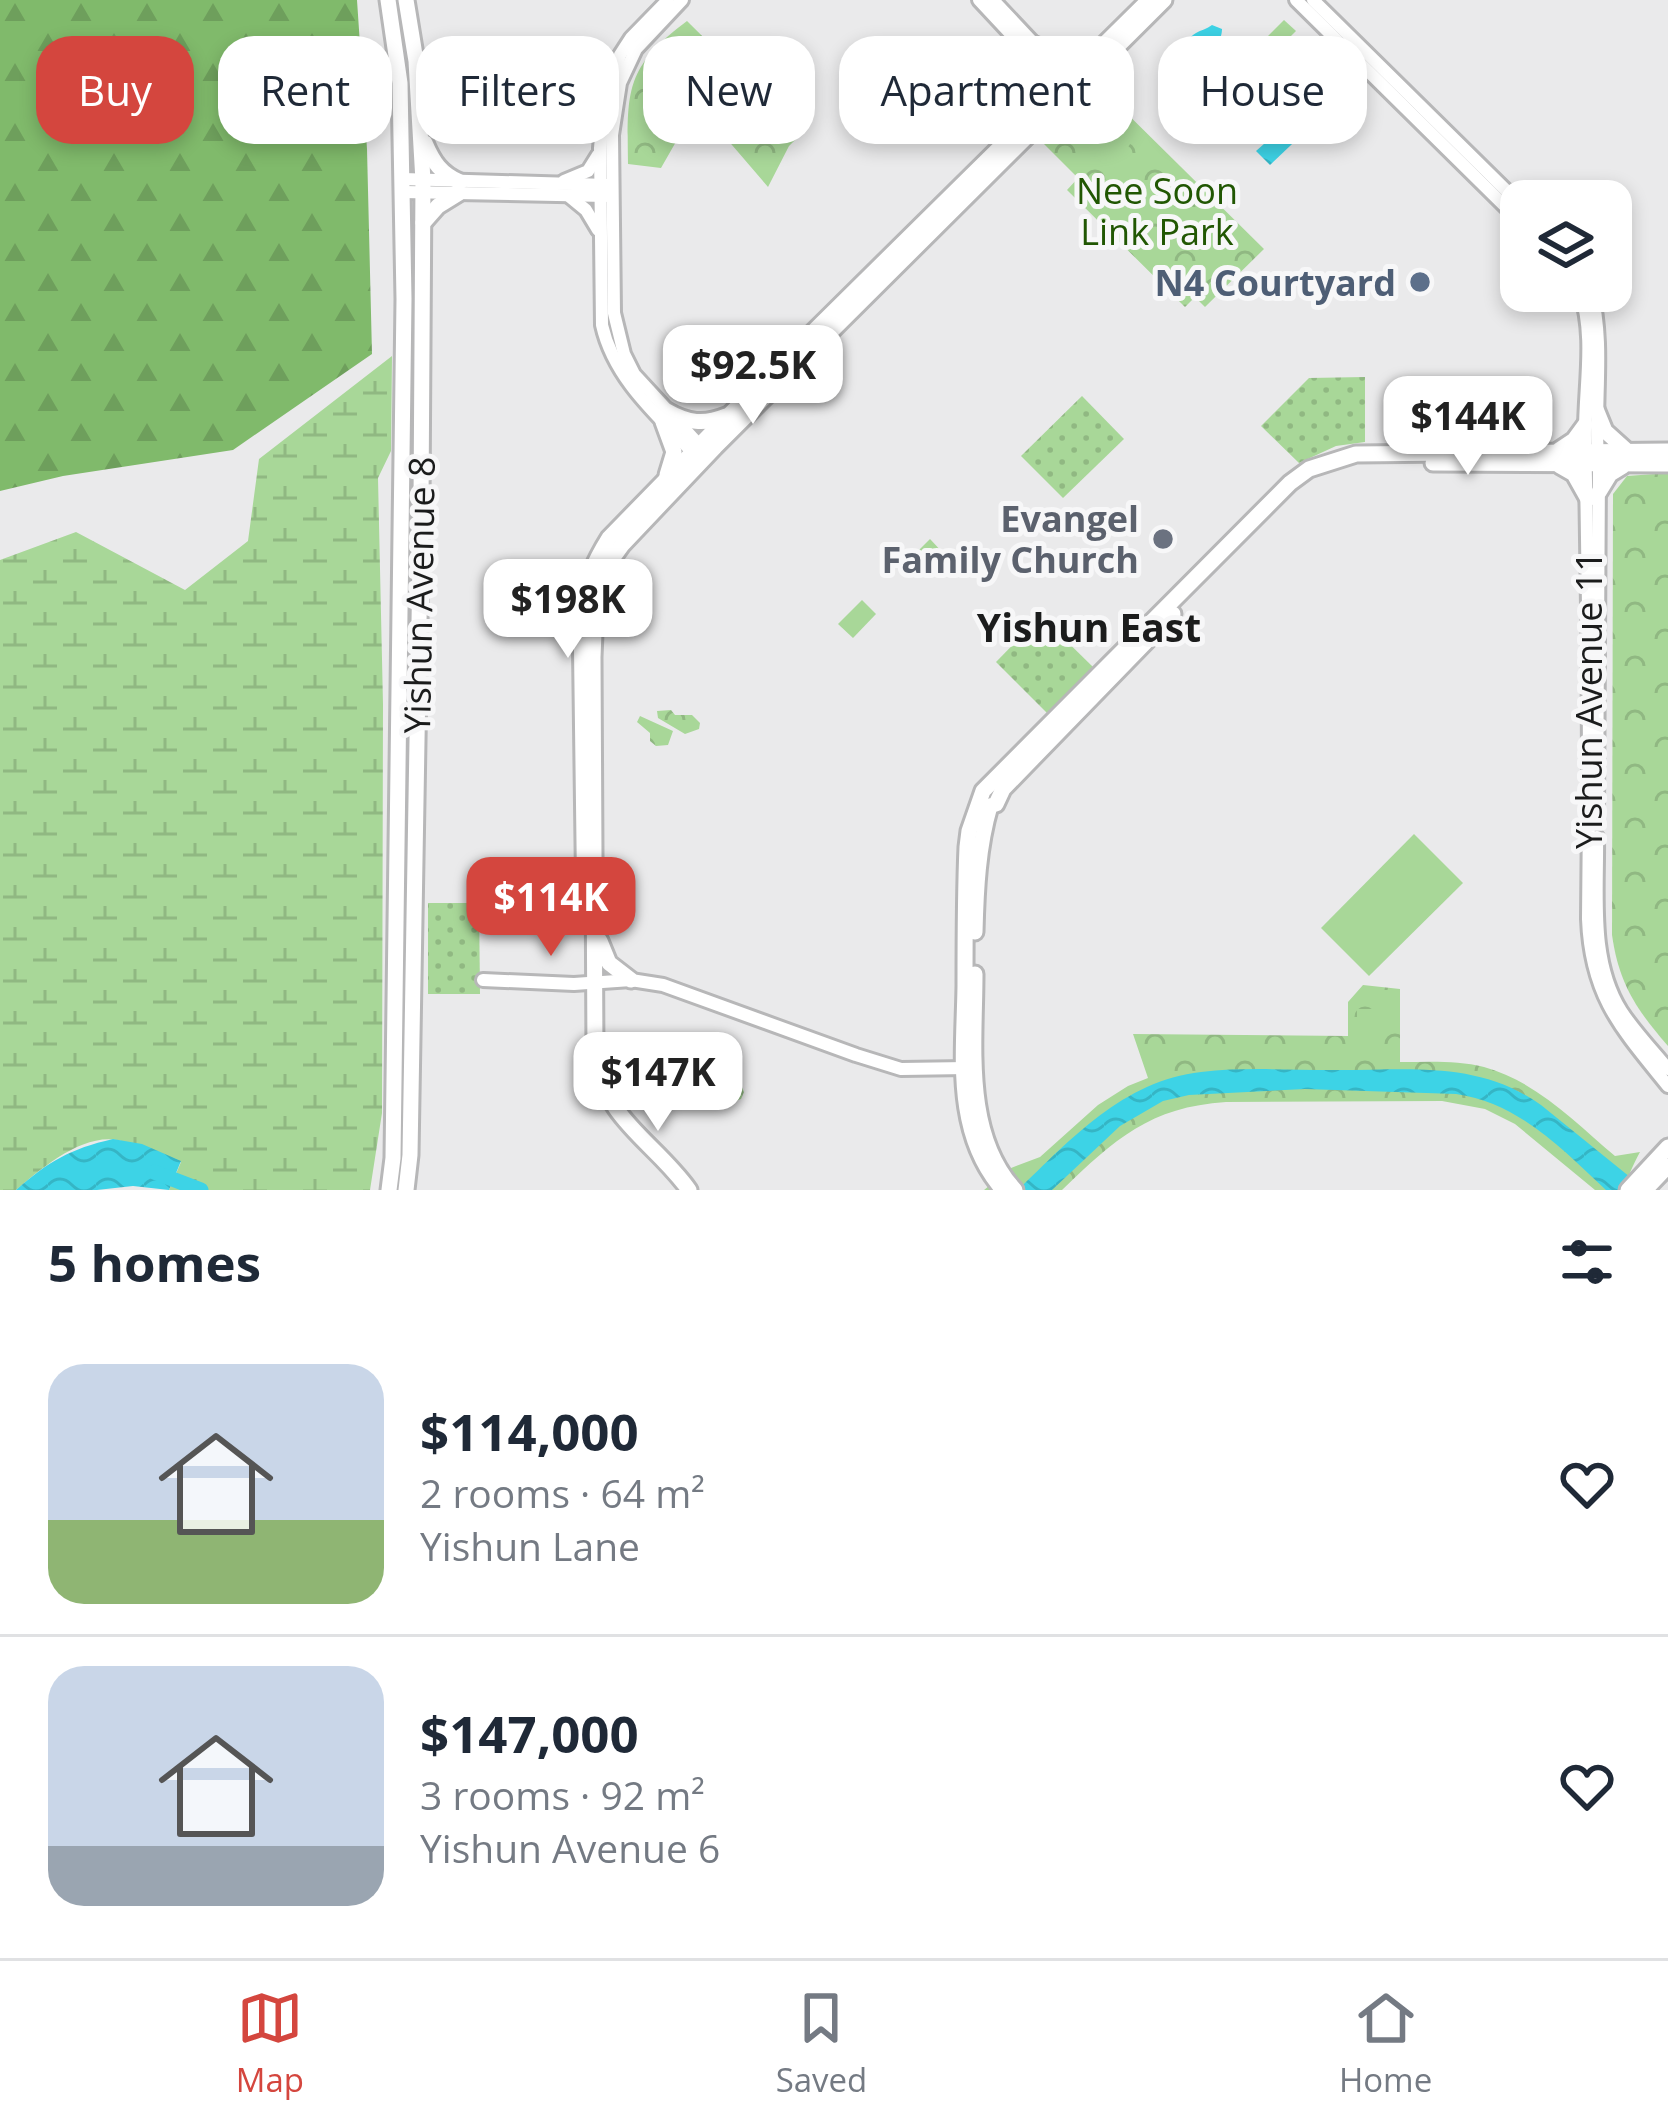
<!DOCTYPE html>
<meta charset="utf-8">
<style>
:root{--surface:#fff;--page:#f2f2f3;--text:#1f2937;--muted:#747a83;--line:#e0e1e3;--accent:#d4463e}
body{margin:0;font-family:"Open Sans",sans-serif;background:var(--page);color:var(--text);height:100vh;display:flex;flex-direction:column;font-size:45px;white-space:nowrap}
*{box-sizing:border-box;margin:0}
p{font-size:39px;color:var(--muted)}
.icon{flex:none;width:66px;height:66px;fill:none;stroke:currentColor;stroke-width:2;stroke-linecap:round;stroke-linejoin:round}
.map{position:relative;height:1190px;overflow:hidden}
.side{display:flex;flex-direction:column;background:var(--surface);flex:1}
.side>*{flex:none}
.banner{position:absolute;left:36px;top:36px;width:1596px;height:108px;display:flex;gap:24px}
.controls{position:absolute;left:1500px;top:180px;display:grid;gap:24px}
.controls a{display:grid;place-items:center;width:132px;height:132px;border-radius:24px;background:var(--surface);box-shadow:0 6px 18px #0003;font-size:60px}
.price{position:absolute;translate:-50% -102px;padding:0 27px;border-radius:24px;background:#fff;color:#222;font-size:39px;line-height:78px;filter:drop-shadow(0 3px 6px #0008)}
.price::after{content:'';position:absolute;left:50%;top:72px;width:36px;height:27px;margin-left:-18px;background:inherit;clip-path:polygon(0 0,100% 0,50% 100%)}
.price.current{background:var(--accent);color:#fff}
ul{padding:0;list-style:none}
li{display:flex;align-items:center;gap:36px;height:300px;padding:0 48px}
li+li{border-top:3px solid var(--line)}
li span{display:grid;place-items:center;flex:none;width:336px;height:240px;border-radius:36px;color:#555}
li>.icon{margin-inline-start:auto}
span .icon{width:144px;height:144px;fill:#fffc;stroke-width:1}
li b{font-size:51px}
h2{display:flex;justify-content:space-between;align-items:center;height:144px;padding:0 48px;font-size:51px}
.tag{padding:0 42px;border-radius:36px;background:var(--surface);box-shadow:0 6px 18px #0003;font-size:42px;line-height:108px}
.tag.current{background:var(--accent);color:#fff}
.menu{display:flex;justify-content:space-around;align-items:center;height:168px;border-top:3px solid var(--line);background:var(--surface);font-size:33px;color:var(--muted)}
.menu a{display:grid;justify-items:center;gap:6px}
.menu .current{color:var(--accent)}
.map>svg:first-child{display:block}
</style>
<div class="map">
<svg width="1668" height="1190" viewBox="0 0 1668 1190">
<defs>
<pattern id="grass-dots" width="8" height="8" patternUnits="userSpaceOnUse" patternTransform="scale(3)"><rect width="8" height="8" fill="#a8d798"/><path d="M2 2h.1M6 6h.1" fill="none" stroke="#90b882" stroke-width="1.8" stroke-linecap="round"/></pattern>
<pattern id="forest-firs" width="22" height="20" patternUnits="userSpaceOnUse" patternTransform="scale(3)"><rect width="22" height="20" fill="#80ba6b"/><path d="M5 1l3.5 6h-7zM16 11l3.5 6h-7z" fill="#6e9f5c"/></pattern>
<pattern id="wetland-marsh" width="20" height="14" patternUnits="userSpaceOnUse" patternTransform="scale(3)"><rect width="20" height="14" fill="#a8d798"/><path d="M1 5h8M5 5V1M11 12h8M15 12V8" fill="none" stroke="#90b882"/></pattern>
<pattern id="park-crowns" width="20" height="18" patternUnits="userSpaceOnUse" patternTransform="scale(3)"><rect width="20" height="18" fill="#a8d798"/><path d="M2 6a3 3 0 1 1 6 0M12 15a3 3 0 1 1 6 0" fill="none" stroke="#90b882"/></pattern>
<pattern id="water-waves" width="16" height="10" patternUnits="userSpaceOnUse" patternTransform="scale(3)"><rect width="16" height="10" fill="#3dd3e6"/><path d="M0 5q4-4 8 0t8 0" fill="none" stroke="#35b5c5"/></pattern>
</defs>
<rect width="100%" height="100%" fill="#eaeaeb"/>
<!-- grass -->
<g fill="url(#grass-dots)">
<path d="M1365 377V442L1336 446 1299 463 1261 426 1309 378Z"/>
<path d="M1082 396 1124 439 1063 498 1021 456Z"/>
<path d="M1041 616 1093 667 1047 713 996 662Z"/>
<path d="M428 903H479L480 994H428Z"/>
</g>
<!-- forest -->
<path fill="url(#forest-firs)" d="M0 0H357L367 149 372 354 233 450 63 476 0 491Z"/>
<!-- wetland -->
<path fill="url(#wetland-marsh)" d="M392 356 391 451 378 478 383 704 382 1113 370 1190H169L181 1162C160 1155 138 1144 117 1140 81 1134 41 1169 16 1190H0V560L76 532 185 590 248 541 259 459Z"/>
<!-- park -->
<g fill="url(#park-crowns)">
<path d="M687 21 801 134 789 146 768 187 726 138 693 112 661 168 628 164C627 91 625 67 687 21Z"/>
<path d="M1096 83 1264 249 1205 307 1195 297 1185 307 1067 190 1078 178 1040 140Z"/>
<path d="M1668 473V1046C1636 1009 1619 984 1612 935L1613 494 1627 476Z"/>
<path d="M671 710 675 715H692L700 723 699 729 685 734 658 718 657 711Z"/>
<path d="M640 716 673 731 668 745 656 746 650 741V733L637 722Z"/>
<path d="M1363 985 1400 989V1062C1428 1062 1457 1060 1484 1067 1536 1081 1576 1123 1615 1156L1640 1152C1632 1166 1629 1178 1620 1190H1595L1515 1124 1485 1109 1442 1101 1226 1102C1150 1107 1115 1139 1062 1190H984L1011 1168 1040 1157 1098 1105 1128 1086 1148 1078 1133 1034 1348 1036V1002Z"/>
<path d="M718 1079C729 1078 740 1080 744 1092L741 1099 730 1103 712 1095 711 1084Z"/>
</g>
<!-- garden -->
<g fill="#a8d798">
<path d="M1284 20 1296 31 1272 55 1260 44Z"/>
<path d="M673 49 691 53 683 86 665 82Z"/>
<path d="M1116 125 1134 138 1113 170 1094 157Z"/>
<path d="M930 539 944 554 920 578 906 563Z"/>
<path d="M862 600 876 614 853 638 838 624Z"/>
<path d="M1414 834 1463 883 1369 976 1321 928Z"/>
<rect x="1357" y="1009" width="34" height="18"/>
</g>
<!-- water -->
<g fill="url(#water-waves)">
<path d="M1212 25 1222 29C1222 42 1212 46 1214 59L1209 64H1195L1188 76 1180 75C1179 63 1183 40 1196 33 1201 30 1207 29 1212 25Z"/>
<path d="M1299 113 1311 126 1270 165 1256 151Z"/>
<path d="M1330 1070C1406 1071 1476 1059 1541 1105L1646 1190H1606C1562 1149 1519 1103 1456 1094L1305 1089 1189 1095 1163 1101 1120 1126 1052 1190H1018C1071 1139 1123 1081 1201 1072 1243 1067 1287 1070 1330 1070Z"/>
<path d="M113 1139 142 1144 181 1161 169 1190 133 1186 97 1190H16C49 1161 70 1149 113 1139Z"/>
</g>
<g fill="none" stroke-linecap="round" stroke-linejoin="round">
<!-- river -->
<path stroke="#3dd3e6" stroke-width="15" d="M154 1172 201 1190"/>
<!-- minor casing -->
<g stroke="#b7b7b8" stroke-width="18">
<g id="minor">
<path d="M668 0 631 38 620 55 604 103 600 148 602 325C614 379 658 416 695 455"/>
<path d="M682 0 636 49 620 83 612 135 614 313 624 354 634 374 703 449"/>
<path d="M979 0 1064 91"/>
<path d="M993 0 1071 83"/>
<path d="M1296 0 1521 222"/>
<path d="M1313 0 1521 205"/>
<path d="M403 179 607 185"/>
<path d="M564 181 588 171 598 155"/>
<path d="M403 192 606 196"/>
<path d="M569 196 586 210 598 230"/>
<path d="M1580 291C1596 338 1584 389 1585 438 1589 598 1590 759 1588 919 1591 997 1622 1029 1668 1086"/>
<path d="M1591 291C1606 349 1592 411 1599 470L1597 811"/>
<path d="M1597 837C1598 894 1589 960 1621 1011 1634 1031 1652 1050 1668 1069"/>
<path d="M483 980 574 984 631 980 663 985 856 1055 901 1069 967 1068"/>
</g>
</g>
<!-- major casing -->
<g stroke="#b7b7b8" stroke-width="21">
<g id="major">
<path d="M388 0 400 83 404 299 393 1158 389 1190"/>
<path d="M406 0 416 61 423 181 421 504 410 1155 406 1190"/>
<path d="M1035 45 1068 61 1088 57"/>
<path d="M1032 112C1041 95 1042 79 1035 61"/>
<path d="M425 143C433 162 441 174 460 182"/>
<path d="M423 223 438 206 459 193"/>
<path d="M1596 409 1605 431 1625 449"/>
<path d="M667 411C688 423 704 425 726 416"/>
<path d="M663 422 674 452 667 475"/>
<path d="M1559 450 1574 440 1585 425"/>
<path d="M1433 463 1668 464"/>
<path d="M1560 466 1574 474 1588 499"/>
<path d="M1599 492 1610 474 1623 466"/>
<path d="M585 919 581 611C585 583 594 562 609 538L729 415 1149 0"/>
<path d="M975 932C976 890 978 847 990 806L996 804 1003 789 1173 614"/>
<path d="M600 941 609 963 631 980"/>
<path d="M975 974C975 1044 963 1134 1015 1190"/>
<path d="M689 1190C654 1141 605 1121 595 1055L593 657 595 609 598 589 609 563 622 545 715 447 1164 0"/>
<path d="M1003 1190C953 1133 964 1056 965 986 965 940 965 893 967 847L969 831 983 791 1290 483 1309 469 1356 454 1668 451"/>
<path d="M1628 1190 1668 1147"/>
<path d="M1645 1190 1668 1166"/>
</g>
</g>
<!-- minor -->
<use href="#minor" stroke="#fff" stroke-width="12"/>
<!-- major -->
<use href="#major" stroke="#fff" stroke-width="15"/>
</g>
<!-- markers -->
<circle fill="#5c6f8a" stroke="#f7f7f8" stroke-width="4.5" cx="1420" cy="282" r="12"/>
<circle fill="#6b7280" stroke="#f7f7f8" stroke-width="4.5" cx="1163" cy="539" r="12"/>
<g text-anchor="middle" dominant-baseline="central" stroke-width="10" stroke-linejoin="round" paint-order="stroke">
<!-- park labels -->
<g font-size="36" fill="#215703" stroke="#f7f7f8">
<text x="1157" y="190">Nee Soon<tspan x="1157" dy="41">Link Park</tspan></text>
</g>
<!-- service labels -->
<g font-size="36" font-weight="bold" fill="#4e5e75" stroke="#f7f7f8" text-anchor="end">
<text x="1396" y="282">N4 Courtyard</text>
</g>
<!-- worship labels -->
<g font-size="36" font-weight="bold" fill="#5b616d" stroke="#f7f7f8" text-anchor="end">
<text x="1139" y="518">Evangel<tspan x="1139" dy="41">Family Church</tspan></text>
</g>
<!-- street labels -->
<g font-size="36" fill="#1b1c1c" stroke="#f7f7f8">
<text transform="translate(419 595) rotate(-89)">Yishun Avenue 8</text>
<text transform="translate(1588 700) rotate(-90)">Yishun Avenue 11</text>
</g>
<!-- neighbourhood labels -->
<g font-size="39" font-weight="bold" fill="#1b1c1c" stroke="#f7f7f8">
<text x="1089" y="626">Yishun East</text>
</g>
</g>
</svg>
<div class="controls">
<a><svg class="icon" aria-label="layers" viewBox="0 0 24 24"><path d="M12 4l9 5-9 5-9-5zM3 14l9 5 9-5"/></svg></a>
</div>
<b class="price" style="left:753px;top:427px">$92.5K</b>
<b class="price" style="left:1468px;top:478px">$144K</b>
<b class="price" style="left:568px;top:661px">$198K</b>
<b class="price current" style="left:551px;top:959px">$114K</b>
<b class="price" style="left:658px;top:1134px">$147K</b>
<div class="banner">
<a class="tag current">Buy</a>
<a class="tag">Rent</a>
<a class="tag">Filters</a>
<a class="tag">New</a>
<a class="tag">Apartment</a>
<a class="tag">House</a>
</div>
</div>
<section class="side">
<h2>5 homes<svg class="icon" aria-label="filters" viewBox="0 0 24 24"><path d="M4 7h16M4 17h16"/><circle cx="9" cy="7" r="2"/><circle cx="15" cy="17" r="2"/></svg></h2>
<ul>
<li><span style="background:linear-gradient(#c9d6e8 65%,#8fb573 0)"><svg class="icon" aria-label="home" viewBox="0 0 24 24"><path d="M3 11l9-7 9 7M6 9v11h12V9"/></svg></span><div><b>$114,000</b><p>2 rooms · 64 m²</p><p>Yishun Lane</p></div><svg class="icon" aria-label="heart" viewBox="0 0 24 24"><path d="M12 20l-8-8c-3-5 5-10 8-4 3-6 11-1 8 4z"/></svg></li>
<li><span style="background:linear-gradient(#c9d6e8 75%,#9aa5b1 0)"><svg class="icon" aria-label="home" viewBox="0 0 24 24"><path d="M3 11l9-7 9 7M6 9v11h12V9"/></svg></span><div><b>$147,000</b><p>3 rooms · 92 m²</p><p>Yishun Avenue 6</p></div><svg class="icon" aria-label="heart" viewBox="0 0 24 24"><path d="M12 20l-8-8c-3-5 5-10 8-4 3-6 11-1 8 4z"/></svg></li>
</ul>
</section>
<nav class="menu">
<a class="current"><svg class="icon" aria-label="map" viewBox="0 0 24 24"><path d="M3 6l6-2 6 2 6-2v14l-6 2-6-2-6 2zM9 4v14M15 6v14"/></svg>Map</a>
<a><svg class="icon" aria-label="saved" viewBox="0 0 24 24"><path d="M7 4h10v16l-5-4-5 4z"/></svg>Saved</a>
<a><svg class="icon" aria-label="home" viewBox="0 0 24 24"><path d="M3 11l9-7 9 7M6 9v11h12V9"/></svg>Home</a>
</nav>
